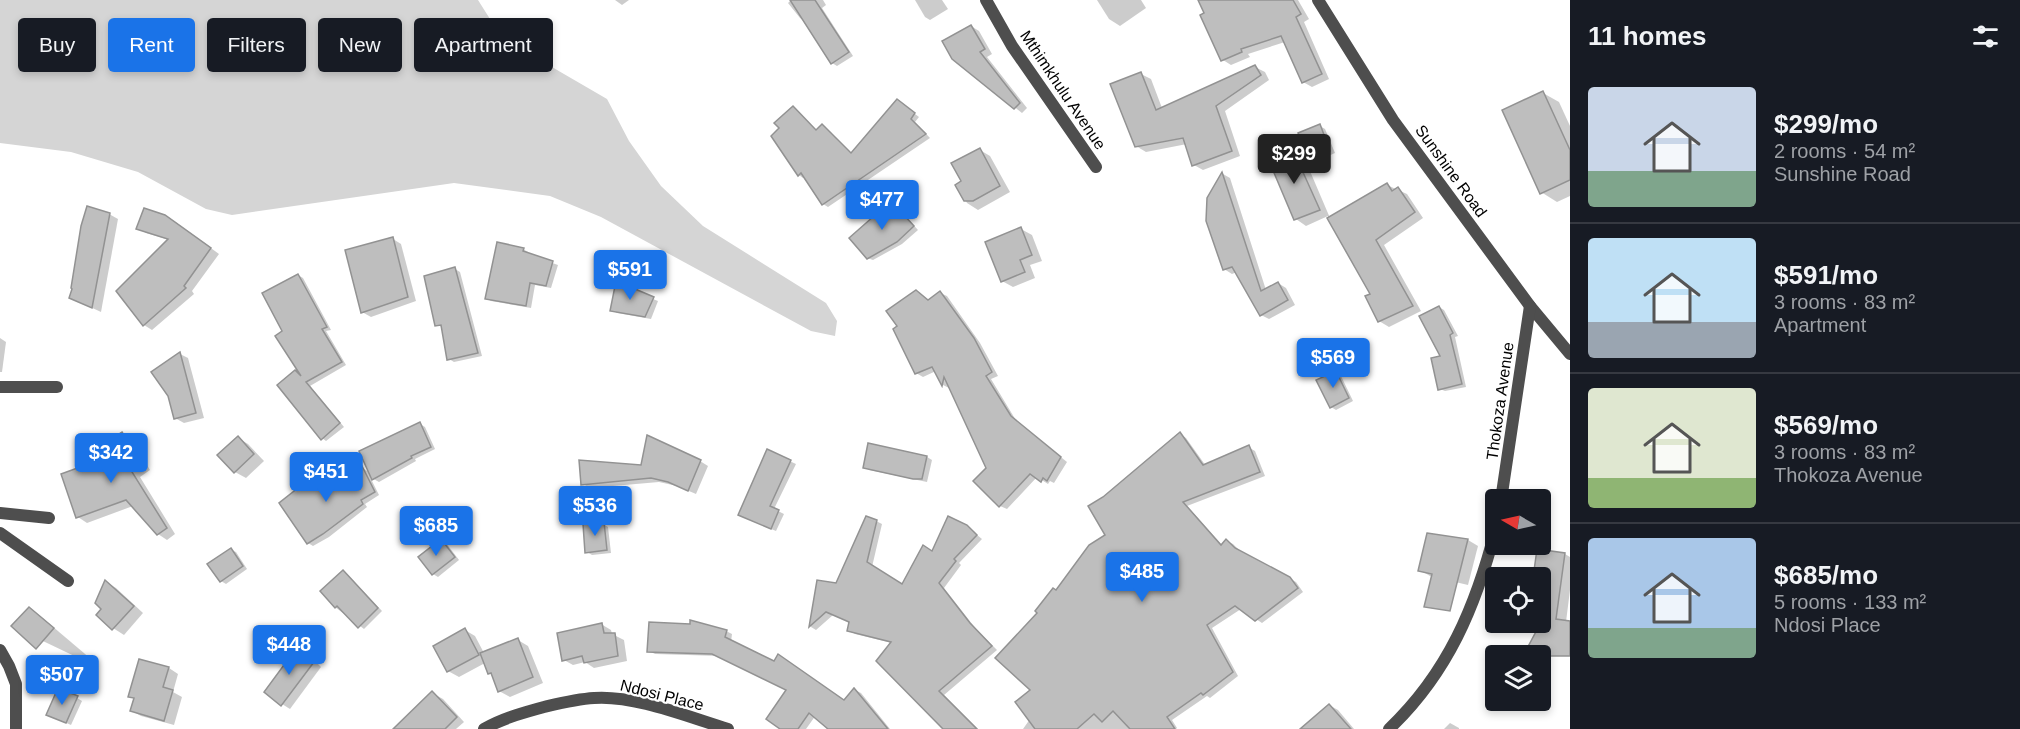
<!DOCTYPE html>
<meta charset="utf-8">
<style>
:root{--surface:#171b24;--page:#242831;--text:#f1f3f6;--muted:#9ea1a6;--line:#363941;--accent:#1a73e8}
body{margin:0;font-family:Arial,sans-serif;background:var(--page);color:var(--text);height:100vh;display:flex;flex-direction:column;font-size:22px;white-space:nowrap}
*{box-sizing:border-box;margin:0}
p{font-size:20px;color:var(--muted)}
.icon{flex:none;width:33px;height:33px;fill:none;stroke:currentColor;stroke-width:2;stroke-linecap:round;stroke-linejoin:round}
.map{position:relative;flex:1;overflow:hidden}
.drawer{display:flex;flex-direction:column;background:var(--surface);width:450px}
.drawer>*{flex:none}
.top-card{position:absolute;left:18px;top:18px;width:570px;height:54px;display:flex;gap:12px}
.needle{width:39px;rotate:279deg}
.tools{position:absolute;left:1485px;top:489px;display:grid;gap:12px}
.tools a{display:grid;place-items:center;width:66px;height:66px;border-radius:6px;background:var(--surface);box-shadow:0 3px 9px #0003;font-size:30px}
.price{position:absolute;translate:-50% -51px;padding:0 14px;border-radius:6px;background:var(--accent);color:#fff;font-size:20px;line-height:39px;filter:drop-shadow(0 2px 3px #0008)}
.price::after{content:'';position:absolute;left:50%;top:36px;width:18px;height:14px;margin-left:-9px;background:inherit;clip-path:polygon(0 0,100% 0,50% 100%)}
.price.selected{background:#222;color:#fff}
ul{padding:0;list-style:none}
li{display:flex;align-items:center;gap:18px;height:150px;padding:0 18px}
li+li{border-top:2px solid var(--line)}
li span{display:grid;place-items:center;flex:none;width:168px;height:120px;border-radius:6px;color:#555}
li>.icon{margin-inline-start:auto}
span .icon{width:72px;height:72px;fill:#fffc;stroke-width:1}
li b{font-size:26px}
h2{display:flex;justify-content:space-between;align-items:center;height:72px;padding:0 18px;font-size:26px}
.tag{padding:0 21px;border-radius:6px;background:var(--surface);box-shadow:0 3px 9px #0003;font-size:21px;line-height:54px}
.tag.selected{background:var(--accent);color:#fff}
main{display:flex;flex:1;min-height:0}
.map>svg:first-child{display:block}
</style>
<main>
<div class="map">
<svg width="1570" height="729" viewBox="0 0 1570 729">
<rect width="100%" height="100%" fill="#fff"/>
<!-- green -->
<path fill="#d5d5d5" d="M0 0H478L502 38 607 99 629 141 661 186 703 226 826 303 837 321 835 336 811 331 601 217 550 196 454 183 232 215 206 209 138 172 71 152 0 143Z"/>
<!-- shadow -->
<g fill="#0003">
<path d="M615 0H629L622 5Z"/>
<path d="M791 0H823L826 5 822 8 853 56 837 66 832 63 806 22 800 18 788 3Z"/>
<path d="M915 0H942L948 9 930 20 925 17Z"/>
<path d="M1097 0H1141L1146 8 1120 26 1109 19Z"/>
<path d="M1200 0H1298L1309 19 1304 22 1329 79 1312 87 1303 82 1285 42 1248 54 1250 57 1231 65 1223 60Z"/>
<path d="M971 26 979 31 992 54 987 57 1027 108 1022 113 953 58Z"/>
<path d="M1255 67 1265 72 1269 80 1225 111 1240 156 1203 170 1194 165 1187 144 1146 152 1136 146 1141 74 1151 79 1162 108Z"/>
<path d="M1543 93 1559 102 1570 126V196L1557 202 1541 192Z"/>
<path d="M902 104 919 117 915 122 930 138 828 207 823 204 805 177 803 178 799 175 781 128 794 107 817 131 822 126 827 129 852 154Z"/>
<path d="M1320 126 1325 129 1335 153 1315 162 1310 159Z"/>
<path d="M980 150 990 156 1010 192 978 210 967 203 957 185 963 182Z"/>
<path d="M1293 151 1304 157 1330 218 1387 185 1407 194 1423 218 1384 245 1421 311 1389 327 1379 321 1372 294 1328 216 1306 226 1296 219 1271 161Z"/>
<path d="M1223 174 1230 178 1266 290 1278 283 1286 288 1295 305 1269 319 1261 315 1237 272 1232 274 1224 269Z"/>
<path d="M891 203 896 206 918 230 902 244 873 260 867 258Z"/>
<path d="M109 214 118 219 101 312 71 298Z"/>
<path d="M174 221 219 254 192 291 194 294 152 330 144 325 169 240 146 233 138 228Z"/>
<path d="M1021 229 1032 235 1042 261 1030 265 1035 278 1013 287 1002 281Z"/>
<path d="M393 239 401 244 416 301 371 317 362 312Z"/>
<path d="M523 249 528 252 527 254 558 265 551 288 535 285 531 308 491 301 486 298Z"/>
<path d="M455 269 460 272 482 356 454 362 449 359 443 327 436 325Z"/>
<path d="M298 275 303 278 331 330 326 331 346 365 310 386 344 427 326 441 322 438 295 371 302 375 284 332Z"/>
<path d="M916 291 929 301 940 293 947 296 980 343 998 376 991 379 1017 422 1067 462 1054 483 1050 481 1048 484 1037 477 1007 509 1000 506 988 469 950 385 949 388 943 385 936 371 923 377 916 373 899 326Z"/>
<path d="M653 299 658 301 651 319 617 313 612 310Z"/>
<path d="M1439 307 1444 310 1458 336 1455 337 1466 387 1445 391 1440 389 1442 357Z"/>
<path d="M0 338 6 342 2 372H0Z"/>
<path d="M180 354 188 358 204 418 184 423 175 418Z"/>
<path d="M1336 373 1341 376 1353 401 1336 410 1331 407Z"/>
<path d="M420 424 425 427 435 449 415 459 416 461 379 482 370 477 379 495 365 504 367 507 329 537 313 546 308 543 318 475 329 486 362 468 371 473Z"/>
<path d="M122 434 131 439 150 470 140 477 175 534 167 540 158 534 133 506 87 523 78 517 63 475 107 459Z"/>
<path d="M1180 434 1186 438 1206 466 1248 447 1255 451 1265 476 1187 506 1222 545 1227 541 1233 544 1241 552 1296 582 1303 592 1262 623 1241 609 1212 628 1238 676 1210 698 1207 696 1172 720 1177 728 1176 729H1023L1030 719 1033 691 1057 592 1107 536 1104 498Z"/>
<path d="M238 438 248 444 264 461 246 478 235 472Z"/>
<path d="M869 445 927 457 932 460 927 482 869 470 864 467Z"/>
<path d="M768 451 796 464 774 509 784 514 776 531 745 518Z"/>
<path d="M700 461 708 466 696 494 677 486 659 482 590 488 583 484 642 466Z"/>
<path d="M876 521 882 524 872 567 902 586 933 553 966 526 982 539 959 563 961 565 944 588 976 629 997 650 944 695 978 729H946L892 643 855 634 849 630 850 622 833 615 816 630 811 627 818 582 837 585Z"/>
<path d="M603 524 608 527 611 553 592 555 587 552Z"/>
<path d="M441 540 446 543 459 560 438 577 433 574Z"/>
<path d="M1468 540 1478 546 1468 585 1430 576 1420 570Z"/>
<path d="M231 550 236 552 247 569 226 584 221 581Z"/>
<path d="M1565 554 1570 557V590L1566 622 1570 623V646L1533 622H1540Z"/>
<path d="M343 572 348 575 382 611 364 629 335 607Z"/>
<path d="M106 582 116 588 143 613 124 635 113 628 103 609Z"/>
<path d="M29 609 39 615 91 659 89 663 24 632Z"/>
<path d="M601 624 611 630 612 634 624 640 627 661 594 668 585 662 573 665 564 660Z"/>
<path d="M465 630 475 636 484 653 518 640 528 646 543 683 510 697 499 691 493 675 489 673 485 663 459 677 448 671Z"/>
<path d="M726 631 732 634 731 642 845 702 855 690 861 693 890 729H827L816 715 806 729H782L788 690 720 656 655 654 649 651Z"/>
<path d="M299 648 307 653 321 667 290 709 282 704Z"/>
<path d="M169 668 178 674 173 692 182 697 174 725 141 716 132 711 135 699 130 696Z"/>
<path d="M432 693 443 699 464 722 456 729H395Z"/>
<path d="M77 698 82 701 71 725 53 717Z"/>
<path d="M1329 705 1338 710 1354 729H1302Z"/>
<path d="M1450 723 1459 728V729H1444Z"/>
</g>
<!-- building -->
<g fill="#bebebe" stroke="#929292" stroke-width="1.5">
<path d="M790 0H815L849 52 831 64Z"/>
<path d="M1198 0H1293L1301 14 1296 17 1322 74 1302 83 1281 36 1241 49 1242 52 1221 61 1200 15 1204 13Z"/>
<path d="M971 25 985 49 980 52 1020 103 1014 109 952 59 942 41Z"/>
<path d="M1255 65 1261 75 1216 106 1232 151 1192 166 1183 138 1135 147 1110 84 1141 72 1156 110Z"/>
<path d="M1543 91 1570 150V180L1540 194 1502 110Z"/>
<path d="M897 99 915 113 911 119 926 134 822 205 801 173 798 176 771 136 779 128 774 123 793 106 816 130 822 124 851 153Z"/>
<path d="M1320 124 1330 151 1309 160 1298 133Z"/>
<path d="M980 148 1000 186 973 201H964L955 185 961 181 951 163Z"/>
<path d="M1293 150 1320 210 1294 220 1269 161Z"/>
<path d="M1222 172 1261 291 1278 282 1288 300 1260 316 1232 267 1223 270 1206 221 1207 198Z"/>
<path d="M1387 183 1392 191 1398 187 1415 212 1376 240 1413 306 1378 322 1365 296 1370 294 1327 218Z"/>
<path d="M891 201 914 226 897 242 867 259 849 238Z"/>
<path d="M87 206 110 213 92 308 69 298 72 289 71 288 81 226Z"/>
<path d="M144 208 165 215 211 248 184 286 186 288 143 326 116 291 168 239 136 229Z"/>
<path d="M1021 227 1032 255 1020 260 1025 272 1001 282 985 242Z"/>
<path d="M393 237 408 297 361 313 345 250Z"/>
<path d="M497 242 524 248 523 251 553 261 546 286 530 283 526 306 485 299Z"/>
<path d="M455 267 478 353 447 360 441 325 435 326 424 276Z"/>
<path d="M298 274 327 327 322 329 342 362 306 382 340 423 321 440 277 385 295 370 301 376 275 336 282 331 262 293Z"/>
<path d="M616 281 654 297 645 317 610 311Z"/>
<path d="M916 290 928 300 940 291 974 338 992 372 986 376 1011 416 1061 457 1047 481 1043 478 1041 482 1030 474 999 507 973 481 986 468 944 377 942 386 932 367 915 374 893 329 897 326 886 311Z"/>
<path d="M1439 306 1453 333 1450 335 1462 384 1438 390 1431 358 1440 356 1419 316Z"/>
<path d="M180 352 196 413 174 419 168 396 151 372Z"/>
<path d="M1336 371 1349 398 1330 408 1316 380Z"/>
<path d="M420 422 431 447 411 456 412 458 372 480 359 451Z"/>
<path d="M122 432 142 465 132 472 167 528 157 535 126 500 76 518 61 474 105 458 98 448Z"/>
<path d="M1180 432 1203 465 1249 445 1260 472 1183 502 1221 545 1226 539 1235 548 1290 577 1298 588 1255 621 1235 606 1207 625 1233 672 1203 695 1201 693 1167 717 1175 729H1130L1113 711 1102 722 1094 714 1077 729H1035L1015 702 1030 690 995 658 1037 613 1035 611 1053 588 1056 590 1089 545 1105 535 1088 506 1103 497Z"/>
<path d="M647 435 701 460 688 491 668 482 651 478 581 485 579 460 641 465Z"/>
<path d="M238 436 254 454 234 473 217 455Z"/>
<path d="M868 443 927 456 922 479H913L863 468Z"/>
<path d="M767 449 791 460 770 506 779 510 771 529 738 515Z"/>
<path d="M362 466 375 492 361 500 363 504 323 534 307 544 279 503 317 473 327 485Z"/>
<path d="M866 516 877 520 867 562 902 584 923 545 932 551 948 516 967 525 977 535 954 559 956 561 939 583 970 623 992 646 939 691 977 729H943L876 661 891 642 847 631 849 622 826 612 809 627 817 580 836 583Z"/>
<path d="M604 522 607 550 585 553 583 524Z"/>
<path d="M1427 533 1468 539 1450 611 1424 607 1432 574 1418 571Z"/>
<path d="M441 539 455 557 432 575 418 557Z"/>
<path d="M231 548 243 566 220 582 207 564Z"/>
<path d="M1537 549 1565 553 1556 619 1570 621V656H1523L1540 624V578H1533Z"/>
<path d="M343 570 378 608 358 628 337 606 335 608 320 591Z"/>
<path d="M105 580 134 606 112 630 96 615 101 609 95 603Z"/>
<path d="M29 607 54 628 36 649 11 626Z"/>
<path d="M690 620 727 630 725 637 774 661 778 654 844 700 854 688 888 729H828L809 713 798 729H780L766 719 786 690 712 654 647 652 649 622 690 624Z"/>
<path d="M602 623 604 633H615L618 656 584 663 582 656 562 661 557 633Z"/>
<path d="M465 628 479 655 447 672 433 646Z"/>
<path d="M518 638 533 677 498 692 491 673 488 674 480 653Z"/>
<path d="M298 646 314 662 281 706 264 692Z"/>
<path d="M139 659 169 667 163 687 173 690 164 721 130 711 134 698 128 697Z"/>
<path d="M58 688 78 696 66 723 46 715Z"/>
<path d="M432 691 457 717 445 729H393Z"/>
<path d="M1329 704 1351 729H1300Z"/>
</g>
<g fill="none" stroke-linecap="round" stroke-linejoin="round">
<!-- service -->
<g stroke="#4e4e4e" stroke-width="12">
<path d="M0 387H57"/>
<path d="M0 513 49 518"/>
<path d="M0 533 68 581"/>
<path d="M0 650 9 666 16 684V729"/>
</g>
<!-- minor -->
<g stroke="#4e4e4e" stroke-width="12">
<path d="M986 0 1012 46 1096 167"/>
<path d="M1318 0 1393 120 1530 306 1570 354"/>
<path d="M1501 500 1530 306"/>
<path d="M484 729C503 718 523 713 544 707 561 703 577 699 594 698 635 695 688 717 728 729"/>
<path d="M1389 729C1448 673 1476 606 1496 528"/>
</g>
</g>
<g text-anchor="middle" dominant-baseline="central" stroke-width="4.5" stroke-linejoin="round" paint-order="stroke">
<!-- street labels -->
<g font-size="16" fill="#000" stroke="#fff">
<text transform="translate(1063 90) rotate(56)">Mthimkhulu Avenue</text>
<text transform="translate(1451 171) rotate(54)">Sunshine Road</text>
<text transform="translate(1500 401) rotate(-82)">Thokoza Avenue</text>
<text transform="translate(662 695) rotate(14)">Ndosi Place</text>
</g>
</g>
</svg>
<div class="tools">
<a><svg class="needle" viewBox="-14 -14 28 28"><path d="M0-13l5 13h-10z" fill="#e53935"/><path d="M0 13l5-13h-10z" fill="#9ea1a6"/></svg></a>
<a><svg class="icon" aria-label="locate" viewBox="0 0 24 24"><circle cx="12" cy="12" r="6"/><path d="M12 2v4M12 18v4M2 12h4M18 12h4"/></svg></a>
<a><svg class="icon" aria-label="layers" viewBox="0 0 24 24"><path d="M12 4l9 5-9 5-9-5zM3 14l9 5 9-5"/></svg></a>
</div>
<b class="price selected" style="left:1294px;top:185px">$299</b>
<b class="price" style="left:882px;top:231px">$477</b>
<b class="price" style="left:630px;top:301px">$591</b>
<b class="price" style="left:1333px;top:389px">$569</b>
<b class="price" style="left:111px;top:484px">$342</b>
<b class="price" style="left:326px;top:503px">$451</b>
<b class="price" style="left:595px;top:537px">$536</b>
<b class="price" style="left:436px;top:557px">$685</b>
<b class="price" style="left:1142px;top:603px">$485</b>
<b class="price" style="left:289px;top:676px">$448</b>
<b class="price" style="left:62px;top:706px">$507</b>
<div class="top-card">
<a class="tag">Buy</a>
<a class="tag selected">Rent</a>
<a class="tag">Filters</a>
<a class="tag">New</a>
<a class="tag">Apartment</a>
</div>
</div>
<section class="drawer">
<h2>11 homes<svg class="icon" aria-label="filters" viewBox="0 0 24 24"><path d="M4 7h16M4 17h16"/><circle cx="9" cy="7" r="2"/><circle cx="15" cy="17" r="2"/></svg></h2>
<ul>
<li><span style="background:linear-gradient(#c9d6e8 70%,#7fa58c 0)"><svg class="icon" aria-label="home" viewBox="0 0 24 24"><path d="M3 11l9-7 9 7M6 9v11h12V9"/></svg></span><div><b>$299/mo</b><p>2 rooms · 54 m²</p><p>Sunshine Road</p></div></li>
<li><span style="background:linear-gradient(#bfe0f5 70%,#9aa5b1 0)"><svg class="icon" aria-label="home" viewBox="0 0 24 24"><path d="M3 11l9-7 9 7M6 9v11h12V9"/></svg></span><div><b>$591/mo</b><p>3 rooms · 83 m²</p><p>Apartment</p></div></li>
<li><span style="background:linear-gradient(#dfe7d0 75%,#8fb573 0)"><svg class="icon" aria-label="home" viewBox="0 0 24 24"><path d="M3 11l9-7 9 7M6 9v11h12V9"/></svg></span><div><b>$569/mo</b><p>3 rooms · 83 m²</p><p>Thokoza Avenue</p></div></li>
<li><span style="background:linear-gradient(#a9c7e8 75%,#7fa58c 0)"><svg class="icon" aria-label="home" viewBox="0 0 24 24"><path d="M3 11l9-7 9 7M6 9v11h12V9"/></svg></span><div><b>$685/mo</b><p>5 rooms · 133 m²</p><p>Ndosi Place</p></div></li>
</ul>
</section>
</main>
